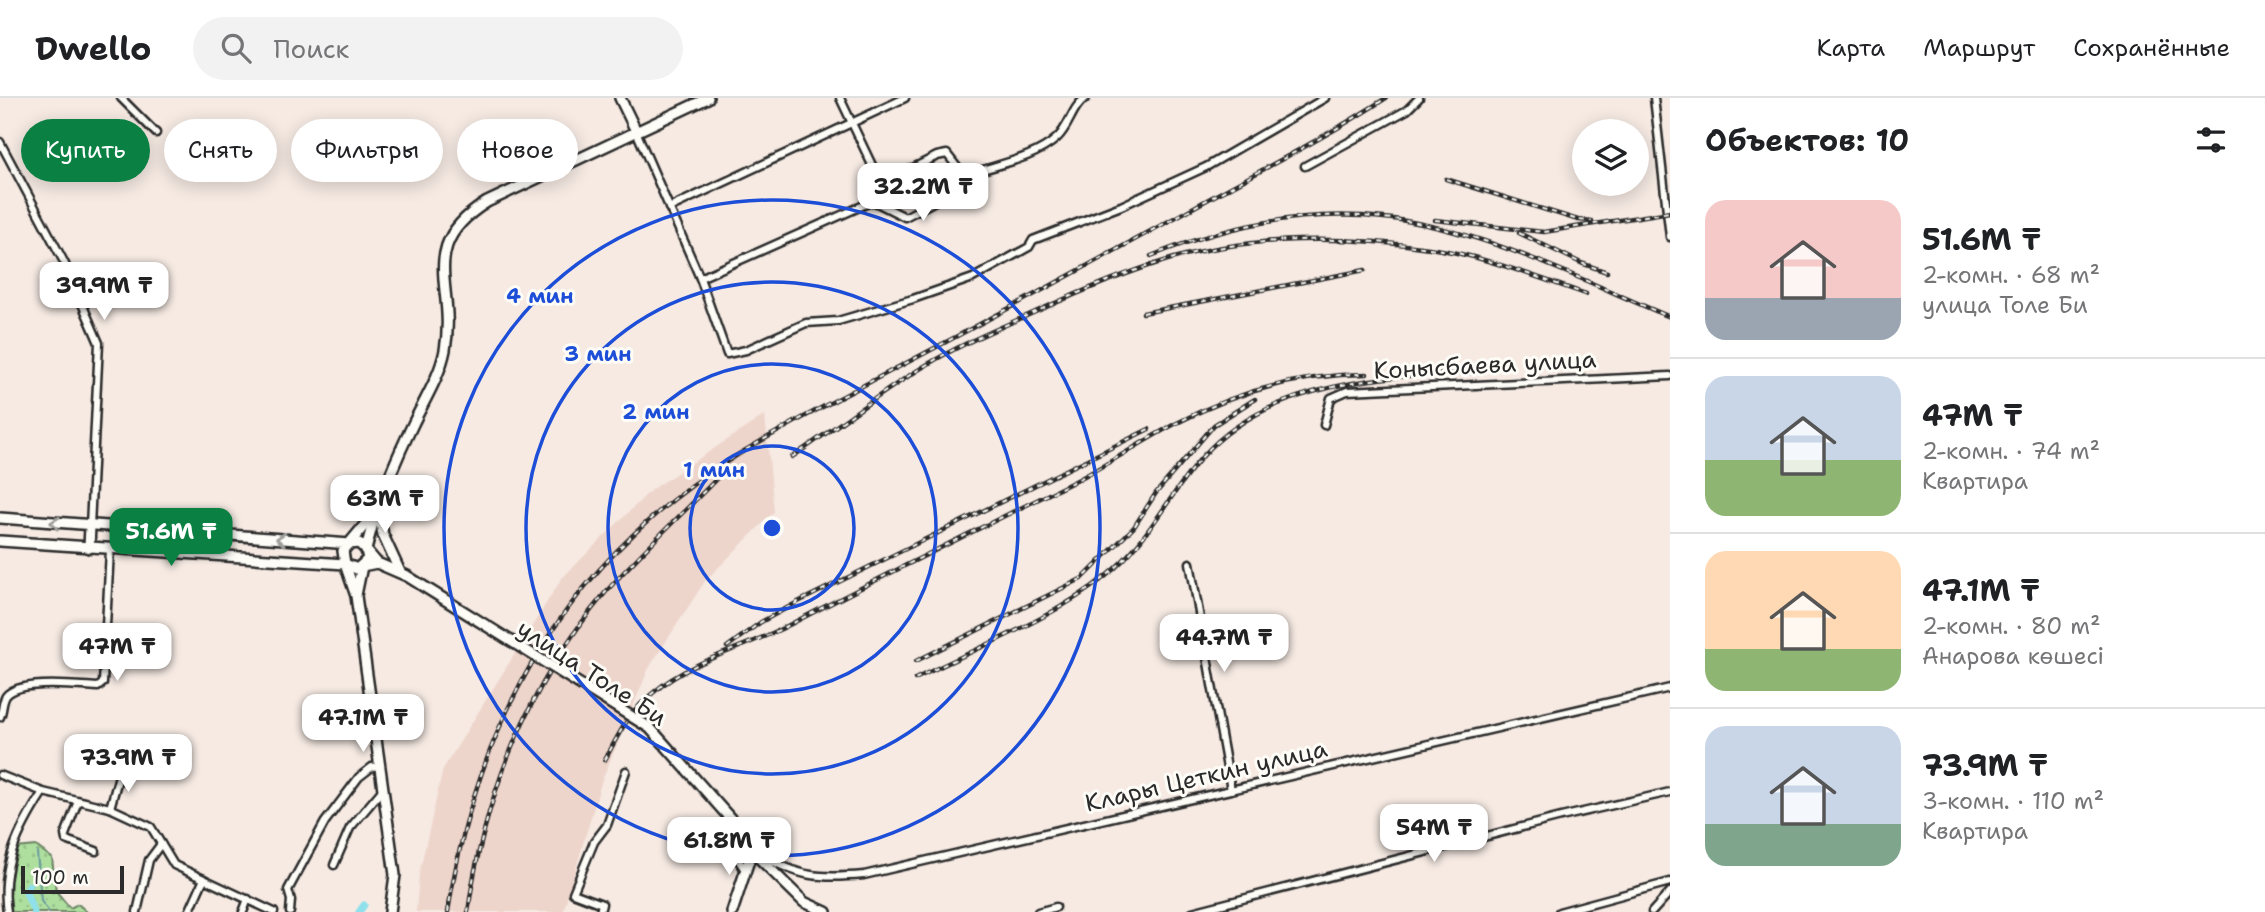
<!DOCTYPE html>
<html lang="ru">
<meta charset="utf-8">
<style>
:root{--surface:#fff;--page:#f2f2f2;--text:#202124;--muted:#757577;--line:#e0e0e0;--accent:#0b8043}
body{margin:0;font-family:"Shantell Sans",sans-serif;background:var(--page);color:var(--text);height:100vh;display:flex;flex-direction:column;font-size:26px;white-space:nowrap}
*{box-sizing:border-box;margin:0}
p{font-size:23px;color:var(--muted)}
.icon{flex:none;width:38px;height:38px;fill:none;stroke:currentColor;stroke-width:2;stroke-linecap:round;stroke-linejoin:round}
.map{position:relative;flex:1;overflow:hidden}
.side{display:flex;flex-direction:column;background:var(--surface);width:595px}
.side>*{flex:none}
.hud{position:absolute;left:21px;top:21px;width:665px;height:63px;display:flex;gap:14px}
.tools{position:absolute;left:1572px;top:21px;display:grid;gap:14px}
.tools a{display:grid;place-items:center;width:77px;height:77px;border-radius:50%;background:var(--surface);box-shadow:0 4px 18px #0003;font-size:35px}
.scale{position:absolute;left:21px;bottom:18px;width:103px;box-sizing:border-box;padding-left:7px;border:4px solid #2b2b2b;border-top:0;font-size:19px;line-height:24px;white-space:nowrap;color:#2b2b2b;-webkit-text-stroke:5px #fdfcf7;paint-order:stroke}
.price{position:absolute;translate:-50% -60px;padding:0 16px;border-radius:14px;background:#fff;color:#222;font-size:23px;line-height:46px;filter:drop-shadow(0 2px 4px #0008)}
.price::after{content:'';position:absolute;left:50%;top:42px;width:21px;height:16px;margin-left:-10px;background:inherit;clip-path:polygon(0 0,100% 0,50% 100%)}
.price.on{background:var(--accent);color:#fff}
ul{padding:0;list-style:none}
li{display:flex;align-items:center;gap:21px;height:175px;padding:0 35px}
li+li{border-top:2px solid var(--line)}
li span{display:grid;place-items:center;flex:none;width:196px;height:140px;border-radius:21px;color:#555}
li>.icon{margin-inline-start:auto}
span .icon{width:84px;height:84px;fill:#fffc;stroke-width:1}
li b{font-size:30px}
h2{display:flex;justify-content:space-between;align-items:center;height:84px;padding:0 35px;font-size:30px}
.pill{padding:0 24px;border-radius:32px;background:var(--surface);box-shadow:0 4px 18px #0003;font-size:24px;line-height:63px}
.pill.on{background:var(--accent);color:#fff}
header{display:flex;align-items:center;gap:42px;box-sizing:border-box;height:98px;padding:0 35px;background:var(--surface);border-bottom:2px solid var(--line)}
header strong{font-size:33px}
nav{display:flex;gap:38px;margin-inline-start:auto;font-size:24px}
.search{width:490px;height:63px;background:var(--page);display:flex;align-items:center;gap:18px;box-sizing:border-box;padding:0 24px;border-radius:38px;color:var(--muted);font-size:26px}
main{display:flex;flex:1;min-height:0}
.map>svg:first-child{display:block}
</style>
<header>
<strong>Dwello</strong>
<div class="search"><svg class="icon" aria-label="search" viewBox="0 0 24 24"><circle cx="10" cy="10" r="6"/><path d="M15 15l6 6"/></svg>Поиск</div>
<nav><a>Карта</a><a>Маршрут</a><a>Сохранённые</a></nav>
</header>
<main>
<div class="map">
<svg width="1670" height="814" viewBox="0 0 1670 814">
<defs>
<pattern id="grass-dots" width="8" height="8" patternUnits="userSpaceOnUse" patternTransform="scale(1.75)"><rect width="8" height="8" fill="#aedf9f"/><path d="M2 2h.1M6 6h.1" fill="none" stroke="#96c089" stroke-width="1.8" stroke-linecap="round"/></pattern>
</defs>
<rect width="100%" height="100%" fill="#f6eae3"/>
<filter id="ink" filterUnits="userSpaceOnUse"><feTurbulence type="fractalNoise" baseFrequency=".0143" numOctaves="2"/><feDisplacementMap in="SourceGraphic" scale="14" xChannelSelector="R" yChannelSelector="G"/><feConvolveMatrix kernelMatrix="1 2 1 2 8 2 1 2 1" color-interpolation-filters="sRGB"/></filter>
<g filter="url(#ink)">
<!-- built -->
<path fill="#eed5cb" d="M765 317 774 414 705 483 649 570 602 682 563 814H416L419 776 443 671 562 480 651 392Z"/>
<!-- grass -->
<path fill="url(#grass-dots)" stroke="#6c8565" stroke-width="2" d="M36 748 52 760 56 793 70 810 78 806 87 814H8V783L16 750Z"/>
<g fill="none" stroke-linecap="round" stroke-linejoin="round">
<!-- stream -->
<path stroke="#67989e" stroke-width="2" d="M37 754 41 803 49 814"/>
<!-- canal -->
<g stroke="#8fe0eb" stroke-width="7">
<path d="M29 787 26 795 34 814"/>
<path d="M359 814 364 807"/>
</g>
<!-- street casing -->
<g stroke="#2b2b2b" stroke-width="11">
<g id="street">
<path d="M121 0 156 35"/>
<path d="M840 0 881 86"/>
<path d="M1654 0 1670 139"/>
<path d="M636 33 700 180 727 256 746 252 806 225 838 223 913 201 973 180 1029 149 1033 142 1121 108 1206 69 1325 0"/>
<path d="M0 44 64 164 99 245 90 428"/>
<path d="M1305 68 1407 12 1419 0"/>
<path d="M873 103 905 119 937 102 964 78"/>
<path d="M669 110 905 0"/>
<path d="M700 180 873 103 881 86 937 58 947 56 964 78C993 67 1033 62 1057 40 1070 28 1072 8 1086 0"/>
<path d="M1324 327 1331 300 1347 293 1670 278"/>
<path d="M1190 465 1231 692"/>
<path d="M0 619C3 613 2 604 6 598 19 581 78 588 98 589L103 585 110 452"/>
<path d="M0 677 43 694 110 710 151 729 174 767 274 814"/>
<path d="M78 703 65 737 66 742 96 753"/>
<path d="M110 710 120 674"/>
<path d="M693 753 720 744 733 754 745 772"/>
<path d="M760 757C801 779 817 781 864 777L1670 590"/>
<path d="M334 767 350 730 383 691"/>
<path d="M7 814C0 768 19 731 43 694"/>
<path d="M137 814 149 762 161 746"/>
<path d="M189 814 204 781"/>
<path d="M243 814 248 801"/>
<path d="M290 814 291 802 288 792 325 724 359 679 372 669 380 668"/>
<path d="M600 814 602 806 573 795 594 744 607 727 626 673"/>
<path d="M1038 814 1056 809"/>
<path d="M1192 814 1561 719 1670 694"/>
<path d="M1559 814 1670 784"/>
<path d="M1652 814 1670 794"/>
</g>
</g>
<!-- secondary casing -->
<g stroke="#2b2b2b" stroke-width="14">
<g id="secondary">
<path d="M620 0 636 33"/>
<path d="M378 406 383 437 400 474"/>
<path d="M0 420 350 446 359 445 366 452 368 461 357 471 345 466 343 453 373 417"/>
<path d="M0 443 345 466 356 498 395 777 390 814"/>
<path d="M89 450 90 428"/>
<path d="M377 465 366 452C376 407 393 367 413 326 424 303 440 278 445 252 457 187 415 149 487 104L708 0"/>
<path d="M356 497 362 468 377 465 407 478"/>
<path d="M753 754 804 804 826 814"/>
<path d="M732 814 753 750"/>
</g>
</g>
<!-- street -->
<use href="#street" stroke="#fdfcf7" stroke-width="6"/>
<!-- secondary -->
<use href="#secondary" stroke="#fdfcf7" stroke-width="9"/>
<!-- rail casing -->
<g stroke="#2b2b2b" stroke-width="4.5">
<g id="rail">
<path d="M1446 81 1578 122 1592 123"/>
<path d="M1435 122 1544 134 1670 114"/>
<path d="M1519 135 1581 165 1607 174"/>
<path d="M1151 158C1225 128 1304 111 1384 120 1480 130 1581 182 1670 219"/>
<path d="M1143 215 1365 172"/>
<path d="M792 359C838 328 881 294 928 266 961 246 997 231 1033 215 1077 195 1123 175 1171 161 1251 137 1346 138 1429 150 1482 157 1535 179 1586 196"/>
<path d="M727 549 761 524 798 504 1149 331"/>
<path d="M916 563 1083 480 1134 429 1156 395 1214 327 1255 301"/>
<path d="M915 581C976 550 1053 521 1106 478 1147 445 1168 398 1202 359 1268 283 1390 277 1483 274"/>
<path d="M605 662C619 635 630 613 654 594 693 561 746 550 791 526 883 478 976 432 1069 386 1106 368 1139 345 1175 326 1236 294 1298 276 1367 276"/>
<path d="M448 814C477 620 568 460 739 356 800 319 865 287 929 253 1025 202 1120 150 1216 97 1273 66 1331 36 1386 0"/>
<path d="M468 814C484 697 529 585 605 495 641 453 683 416 721 376"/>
</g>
</g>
<!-- rail -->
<use href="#rail" stroke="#fdfcf7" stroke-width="2" stroke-dasharray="5" stroke-linecap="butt"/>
<!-- secondary-bridge casing -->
<g stroke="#2b2b2b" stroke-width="14" stroke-linecap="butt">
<path id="secondary-bridge" d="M407 478 650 630 752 745"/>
</g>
<!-- secondary-bridge -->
<use href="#secondary-bridge" stroke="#fdfcf7" stroke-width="9"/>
</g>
<!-- one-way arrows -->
<defs><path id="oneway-chevron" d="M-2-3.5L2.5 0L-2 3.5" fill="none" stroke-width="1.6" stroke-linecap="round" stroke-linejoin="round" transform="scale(1.75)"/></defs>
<g stroke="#9e9e9b">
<use href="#oneway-chevron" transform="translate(55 425) rotate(-175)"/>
<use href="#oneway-chevron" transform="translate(281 441) rotate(-176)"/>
</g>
</g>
<!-- distance rings -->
<g fill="none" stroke="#1d4ed8" stroke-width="3.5">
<circle cx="772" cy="430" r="82"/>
<circle cx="772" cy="430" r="164"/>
<circle cx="772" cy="430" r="246"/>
<circle cx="772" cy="430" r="328"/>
</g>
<g text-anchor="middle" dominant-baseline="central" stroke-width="6" stroke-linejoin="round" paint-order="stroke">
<!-- street labels -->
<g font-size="24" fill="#2b2b2b" stroke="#fdfcf7">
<text transform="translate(1485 267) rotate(-3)">Конысбаева улица</text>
<text transform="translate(592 575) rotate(33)">улица Толе Би</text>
<text transform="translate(1206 678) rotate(-13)">Клары Цеткин улица</text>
</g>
</g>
<circle cx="772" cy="430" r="10" fill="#1d4ed8" stroke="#fdfcf7" stroke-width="3.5"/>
<g font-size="21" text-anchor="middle" font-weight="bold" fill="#1d4ed8" stroke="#fdfcf7" stroke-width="6" stroke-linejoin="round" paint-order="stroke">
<text x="540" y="205">4 мин</text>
<text x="598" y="263">3 мин</text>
<text x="656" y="321">2 мин</text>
<text x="714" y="379">1 мин</text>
</g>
</svg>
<div class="tools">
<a><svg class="icon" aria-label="layers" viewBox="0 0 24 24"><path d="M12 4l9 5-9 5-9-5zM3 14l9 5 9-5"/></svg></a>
</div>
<div class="scale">100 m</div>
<b class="price" style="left:923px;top:125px">32.2M ₸</b>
<b class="price" style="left:104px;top:224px">39.9M ₸</b>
<b class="price" style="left:385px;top:437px">63M ₸</b>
<b class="price on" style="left:171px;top:470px">51.6M ₸</b>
<b class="price" style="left:1224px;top:576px">44.7M ₸</b>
<b class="price" style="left:117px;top:585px">47M ₸</b>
<b class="price" style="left:363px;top:656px">47.1M ₸</b>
<b class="price" style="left:128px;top:696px">73.9M ₸</b>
<b class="price" style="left:1434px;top:766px">54M ₸</b>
<b class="price" style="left:729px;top:779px">61.8M ₸</b>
<div class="hud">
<a class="pill on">Купить</a>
<a class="pill">Снять</a>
<a class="pill">Фильтры</a>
<a class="pill">Новое</a>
</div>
</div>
<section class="side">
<h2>Объектов: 10<svg class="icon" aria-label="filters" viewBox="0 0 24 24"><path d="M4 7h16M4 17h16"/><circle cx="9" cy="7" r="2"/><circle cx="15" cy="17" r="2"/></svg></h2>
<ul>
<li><span style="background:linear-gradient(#f6c9c9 70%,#9aa5b1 0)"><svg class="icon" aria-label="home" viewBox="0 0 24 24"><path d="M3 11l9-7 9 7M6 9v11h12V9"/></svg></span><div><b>51.6M ₸</b><p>2-комн. · 68 m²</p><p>улица Толе Би</p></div></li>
<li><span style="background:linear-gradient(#c9d6e8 60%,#8fb573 0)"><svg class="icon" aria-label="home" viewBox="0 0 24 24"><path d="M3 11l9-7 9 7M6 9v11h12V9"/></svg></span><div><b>47M ₸</b><p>2-комн. · 74 m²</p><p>Квартира</p></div></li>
<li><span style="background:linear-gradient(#ffd9b3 70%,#8fb573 0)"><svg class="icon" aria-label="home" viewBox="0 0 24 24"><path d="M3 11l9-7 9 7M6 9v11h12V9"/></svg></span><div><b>47.1M ₸</b><p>2-комн. · 80 m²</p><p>Анарова көшесі</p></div></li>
<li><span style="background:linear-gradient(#c9d6e8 70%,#7fa58c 0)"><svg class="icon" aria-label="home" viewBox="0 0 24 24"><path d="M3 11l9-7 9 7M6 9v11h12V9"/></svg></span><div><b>73.9M ₸</b><p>3-комн. · 110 m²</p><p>Квартира</p></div></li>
</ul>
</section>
</main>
